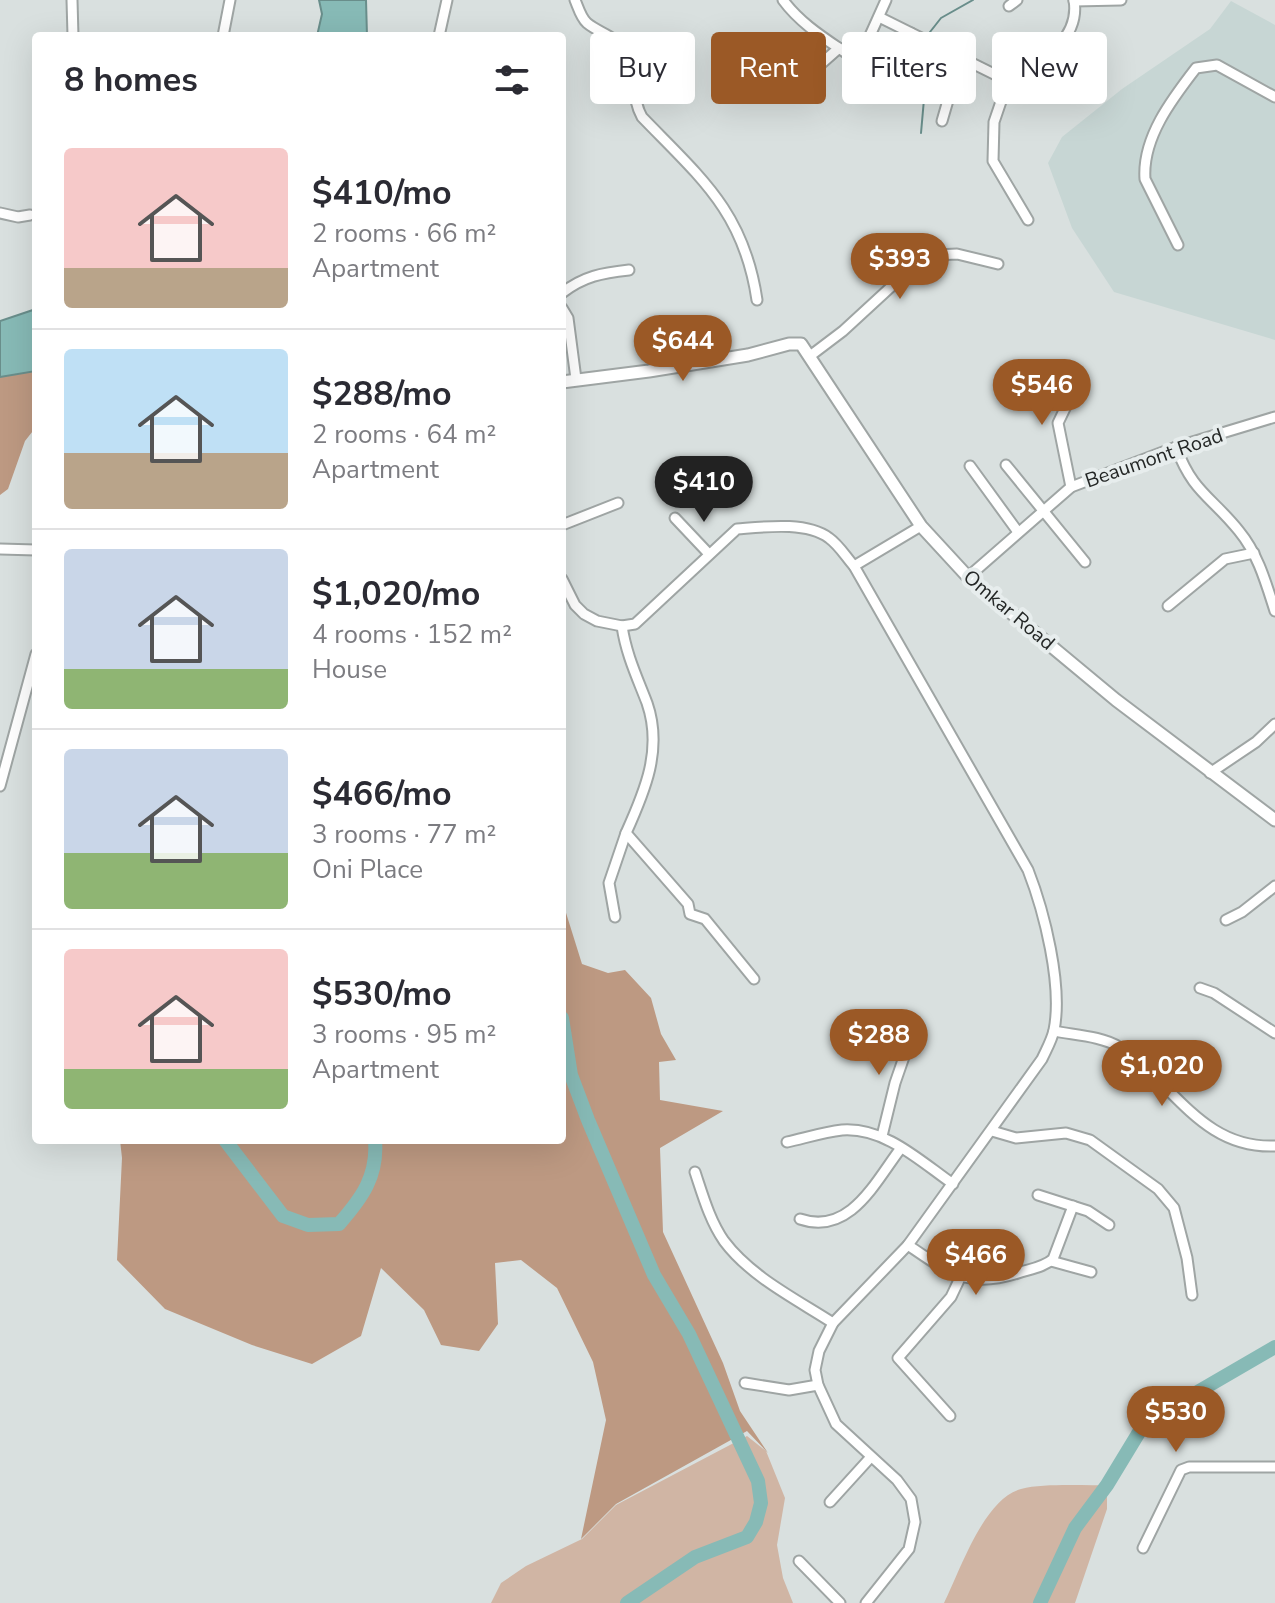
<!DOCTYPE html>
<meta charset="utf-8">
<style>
:root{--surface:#fff;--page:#f7f7f7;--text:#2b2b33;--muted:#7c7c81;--line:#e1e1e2;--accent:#9b5926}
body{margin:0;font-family:"Nunito Sans",sans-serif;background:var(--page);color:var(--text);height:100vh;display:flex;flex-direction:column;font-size:30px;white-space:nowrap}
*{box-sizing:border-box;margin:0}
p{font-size:26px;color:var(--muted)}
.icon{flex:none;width:44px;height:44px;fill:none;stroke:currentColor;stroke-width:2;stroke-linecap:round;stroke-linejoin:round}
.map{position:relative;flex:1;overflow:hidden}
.side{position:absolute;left:32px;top:32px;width:534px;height:1112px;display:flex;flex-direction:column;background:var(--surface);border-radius:8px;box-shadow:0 8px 32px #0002}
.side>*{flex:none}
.guide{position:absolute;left:590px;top:32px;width:564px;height:72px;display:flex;gap:16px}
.price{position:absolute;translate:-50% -68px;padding:0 18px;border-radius:28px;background:var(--accent);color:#fff;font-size:26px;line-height:52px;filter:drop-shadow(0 2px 4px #0008)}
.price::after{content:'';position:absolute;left:50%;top:48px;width:24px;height:18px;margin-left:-12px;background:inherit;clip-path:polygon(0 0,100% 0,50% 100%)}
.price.current{background:#222;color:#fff}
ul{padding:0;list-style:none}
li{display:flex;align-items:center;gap:24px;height:200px;padding:0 32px}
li+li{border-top:2px solid var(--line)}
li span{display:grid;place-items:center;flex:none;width:224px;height:160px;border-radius:8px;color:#555}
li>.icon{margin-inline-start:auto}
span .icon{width:96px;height:96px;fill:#fffc;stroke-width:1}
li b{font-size:34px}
h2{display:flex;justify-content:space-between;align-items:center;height:96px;padding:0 32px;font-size:34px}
.chip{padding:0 28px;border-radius:8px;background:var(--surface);box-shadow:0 8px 32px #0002;font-size:28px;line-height:72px}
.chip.current{background:var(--accent);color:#fff}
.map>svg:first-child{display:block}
</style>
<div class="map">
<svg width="1275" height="1603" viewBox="0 0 1275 1603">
<rect width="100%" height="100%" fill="#d9e0df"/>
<!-- built -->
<path fill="#c7d6d4" d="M1231 1 1275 25V340L1114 292 1072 228 1048 163 1062 137 1122 89 1210 29Z"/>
<!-- green -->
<g fill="#d0b5a4">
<path d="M747 1436 766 1451 785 1498 777 1545 783 1578 793 1603H491L501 1583 526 1566 582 1539 616 1505Z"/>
<path d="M1107 1485V1509L1075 1603H944C960 1571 984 1498 1021 1489 1045 1483 1082 1486 1107 1485Z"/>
</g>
<!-- forest -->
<g fill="#bd9982">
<path d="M36 371V427L25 441 8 489 0 495V377Z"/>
<path d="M562 900 582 964 608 973 625 970 651 998 661 1034 676 1060 659 1062 660 1100 723 1111 660 1148 663 1232 723 1363 740 1411 768 1453 747 1431 616 1504 581 1539 606 1420 593 1362 557 1288 521 1260 495 1263 498 1324 479 1351 441 1345 424 1310 381 1268 361 1336 312 1364 252 1345 165 1309 117 1260 122 1158 120 1140H562Z"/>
</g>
<!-- water -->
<g fill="#87bab6" stroke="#698e8b" stroke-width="2">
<path d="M319 0H366L367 36H317L322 14Z"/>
<path d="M36 309V371L0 377V321Z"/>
</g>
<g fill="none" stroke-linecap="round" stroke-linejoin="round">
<!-- stream -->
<g stroke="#698e8b" stroke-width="2">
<path d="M930 32 941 18 973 0"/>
<path d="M921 133 928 54"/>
</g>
<!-- river -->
<g stroke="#87bab6" stroke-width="14">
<path d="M562 1018 571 1075 588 1120 654 1275 689 1334 758 1481 761 1503 756 1522 747 1537 695 1557 627 1603"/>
<path d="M225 1140 283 1216 308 1225 339 1224C362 1198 378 1176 375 1140"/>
<path d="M1040 1603 1075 1528 1107 1485 1141 1429 1170 1408 1275 1347"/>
</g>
</g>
<!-- building -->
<path fill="#3a403f" d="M745 66 761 70 753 98 738 94Z"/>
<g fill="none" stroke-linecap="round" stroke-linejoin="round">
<!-- minor casing -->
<g stroke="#9fa5a4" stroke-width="13">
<g id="minor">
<path d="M72 0 73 36"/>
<path d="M575 0C578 7 581 18 587 23 599 33 614 35 623 49 637 70 630 96 642 117 701 178 744 212 757 300"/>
<path d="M783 0C808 34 848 50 879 78"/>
<path d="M1074 1 1121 0"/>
<path d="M1009 6 1017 0"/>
<path d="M879 17 1008 81C1037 63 1081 42 1074 0"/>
<path d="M223 36 230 0"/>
<path d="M439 36 447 0"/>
<path d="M859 60 886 0"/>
<path d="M891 76 911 33"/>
<path d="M1008 81 994 122 993 161 1028 220"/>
<path d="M789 92 839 48"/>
<path d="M942 121 960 59"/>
<path d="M0 213 18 217 30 215"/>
<path d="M1178 245 1145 179C1142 138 1172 99 1196 68L1217 65 1275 97"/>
<path d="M562 293C584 276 602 273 629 270"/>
<path d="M562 308 568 318 576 379"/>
<path d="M810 356 843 331 918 262 936 255 957 254 998 264"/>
<path d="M1176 447C1193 493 1211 496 1239 531 1258 554 1266 583 1275 611"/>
<path d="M1006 465 1085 562"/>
<path d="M970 466 1018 532"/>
<path d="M1071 487 1058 423 1081 375"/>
<path d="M675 518 709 554"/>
<path d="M562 525 618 503"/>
<path d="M0 549 36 550"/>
<path d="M854 566 921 526"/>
<path d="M968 577 1071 487 1176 447 1275 417"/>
<path d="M562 579 575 605 584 614 597 621 622 626 635 624 737 529C763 527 806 521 829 538 839 545 846 557 854 566L1028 870C1044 911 1063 985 1054 1030 1052 1040 1046 1050 1042 1059L908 1245 833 1323 819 1351 815 1370 818 1385 836 1424 897 1480 911 1499 915 1522 909 1549 866 1603"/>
<path d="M1168 606 1225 559 1254 553"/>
<path d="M622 626C626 654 637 677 647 703 663 749 645 791 626 833L688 904 690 914 705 919 754 979"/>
<path d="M1210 773 1256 742 1275 724"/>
<path d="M0 786 36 654"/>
<path d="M615 917 609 883 626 833"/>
<path d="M1226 920 1242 912 1275 886"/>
<path d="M1200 988 1214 993 1275 1033"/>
<path d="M1054 1031C1073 1035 1102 1036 1119 1047 1174 1083 1201 1149 1275 1146"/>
<path d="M992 1131 1016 1138 1066 1133 1090 1140 1158 1189 1174 1208 1187 1258 1192 1295"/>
<path d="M882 1136 895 1083 914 1028"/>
<path d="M787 1142C805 1138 824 1132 842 1130 885 1127 920 1161 953 1184"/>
<path d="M695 1172C703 1196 710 1221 724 1241 751 1277 796 1299 833 1323"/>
<path d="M1038 1195 1088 1211 1109 1225"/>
<path d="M800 1219C850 1236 875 1182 901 1148"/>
<path d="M908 1245C949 1273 968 1289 1018 1273 1030 1269 1044 1267 1053 1259L1073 1206"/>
<path d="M1051 1261 1091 1272"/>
<path d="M745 1383 789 1390 818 1385"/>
<path d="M950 1416 898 1358 951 1297 960 1278"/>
<path d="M830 1502 870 1458"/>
<path d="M1143 1548 1181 1470 1189 1467H1275"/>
<path d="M799 1561 840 1603"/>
</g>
</g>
<!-- tertiary casing -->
<g stroke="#9fa5a4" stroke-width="15">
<path id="tertiary" d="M562 382 649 371 748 355 789 344H801L921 526 968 577 1116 700 1275 820"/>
</g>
<!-- minor -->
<use href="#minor" stroke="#fff" stroke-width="9"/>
<!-- tertiary -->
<use href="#tertiary" stroke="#fff" stroke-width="11"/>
</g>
<g text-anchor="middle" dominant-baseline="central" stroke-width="8" stroke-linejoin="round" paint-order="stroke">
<!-- street labels -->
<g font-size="20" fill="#242726" stroke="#e7eded">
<text transform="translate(1154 458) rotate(-19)">Beaumont Road</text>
<text transform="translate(1009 610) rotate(40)">Omkar Road</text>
</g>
</g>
</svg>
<b class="price" style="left:900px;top:301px">$393</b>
<b class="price" style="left:683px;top:383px">$644</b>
<b class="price" style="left:1042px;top:427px">$546</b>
<b class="price current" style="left:704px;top:524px">$410</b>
<b class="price" style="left:879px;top:1077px">$288</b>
<b class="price" style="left:1162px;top:1108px">$1,020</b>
<b class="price" style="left:976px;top:1297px">$466</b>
<b class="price" style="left:1176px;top:1454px">$530</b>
<div class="guide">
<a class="chip">Buy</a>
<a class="chip current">Rent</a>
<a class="chip">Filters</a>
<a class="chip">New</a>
</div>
<section class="side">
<h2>8 homes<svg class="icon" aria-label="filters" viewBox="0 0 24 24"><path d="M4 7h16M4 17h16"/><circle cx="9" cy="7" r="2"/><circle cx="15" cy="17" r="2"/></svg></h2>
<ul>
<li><span style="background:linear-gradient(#f6c9c9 75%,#b9a48a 0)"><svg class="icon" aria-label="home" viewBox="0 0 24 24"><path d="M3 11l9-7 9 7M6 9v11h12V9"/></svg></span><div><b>$410/mo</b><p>2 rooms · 66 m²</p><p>Apartment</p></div></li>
<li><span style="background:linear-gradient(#bfe0f5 65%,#b9a48a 0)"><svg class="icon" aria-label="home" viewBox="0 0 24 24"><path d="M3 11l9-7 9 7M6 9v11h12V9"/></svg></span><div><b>$288/mo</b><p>2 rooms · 64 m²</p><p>Apartment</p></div></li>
<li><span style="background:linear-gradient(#c9d6e8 75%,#8fb573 0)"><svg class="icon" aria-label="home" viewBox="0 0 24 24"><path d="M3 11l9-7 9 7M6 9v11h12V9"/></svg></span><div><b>$1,020/mo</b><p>4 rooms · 152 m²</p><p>House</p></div></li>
<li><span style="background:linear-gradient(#c9d6e8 65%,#8fb573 0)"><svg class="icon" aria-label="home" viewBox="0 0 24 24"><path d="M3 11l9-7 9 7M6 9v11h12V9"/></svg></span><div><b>$466/mo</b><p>3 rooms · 77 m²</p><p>Oni Place</p></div></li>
<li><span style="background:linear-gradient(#f6c9c9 75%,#8fb573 0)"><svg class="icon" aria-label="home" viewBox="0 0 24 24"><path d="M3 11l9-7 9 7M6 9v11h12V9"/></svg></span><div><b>$530/mo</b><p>3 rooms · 95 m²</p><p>Apartment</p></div></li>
</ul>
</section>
</div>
